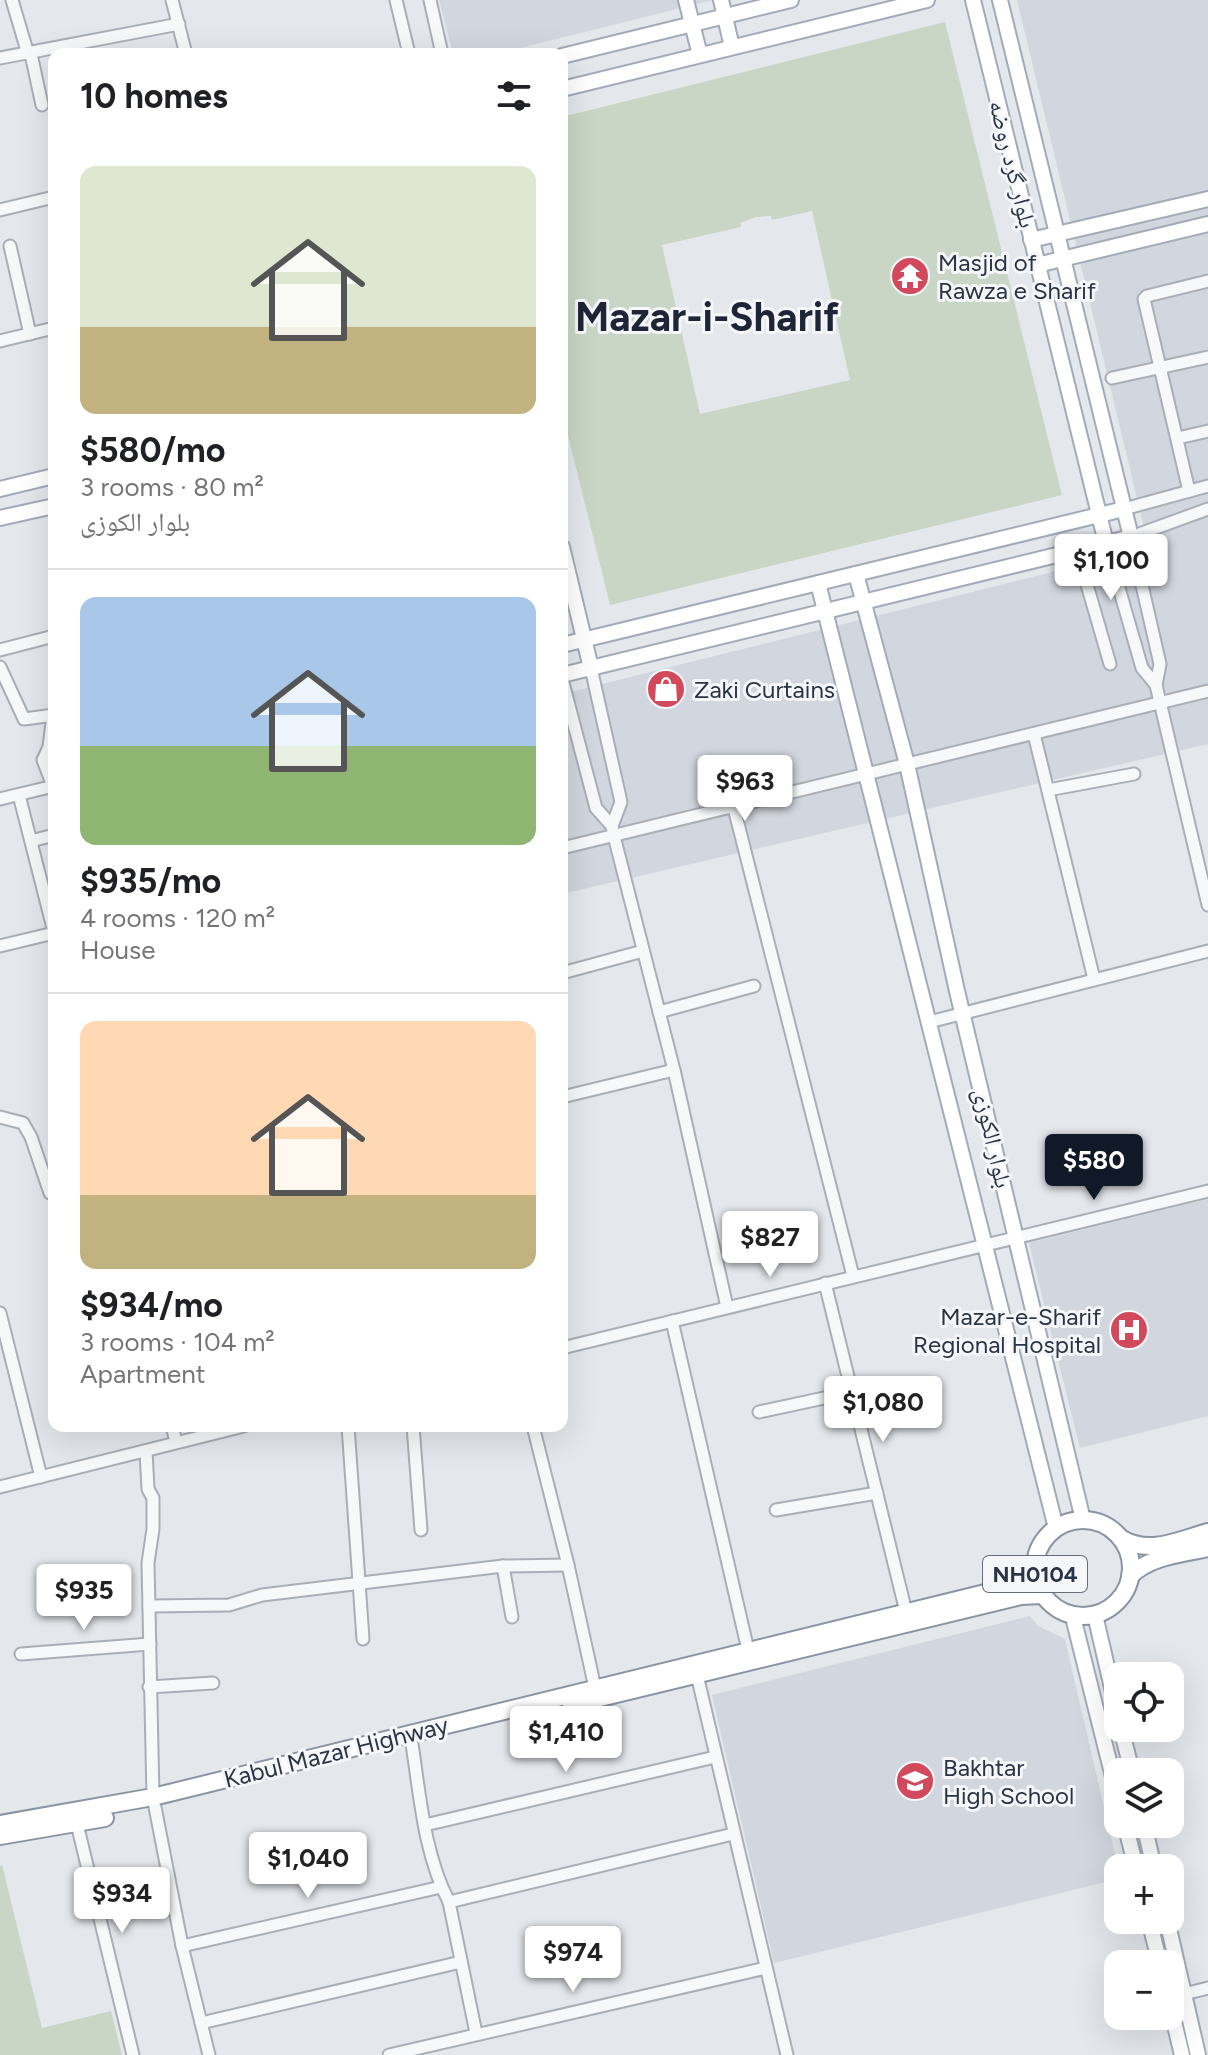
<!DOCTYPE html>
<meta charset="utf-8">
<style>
:root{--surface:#fff;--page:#f2f2f2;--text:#202124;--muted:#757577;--line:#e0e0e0;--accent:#111827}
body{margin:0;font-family:Figtree,"Noto Naskh Arabic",sans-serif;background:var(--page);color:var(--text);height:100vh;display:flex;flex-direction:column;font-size:30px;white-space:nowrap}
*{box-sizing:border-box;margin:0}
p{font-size:26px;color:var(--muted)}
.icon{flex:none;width:44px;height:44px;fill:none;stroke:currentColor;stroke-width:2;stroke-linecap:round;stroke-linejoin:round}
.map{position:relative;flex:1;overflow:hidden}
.panel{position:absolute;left:48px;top:48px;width:520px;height:1384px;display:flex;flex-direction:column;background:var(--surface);border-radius:16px;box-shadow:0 8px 32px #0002}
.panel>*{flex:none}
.fabs{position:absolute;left:1104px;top:1662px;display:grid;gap:16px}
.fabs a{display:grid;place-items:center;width:80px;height:80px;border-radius:16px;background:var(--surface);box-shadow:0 8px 32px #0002;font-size:40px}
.price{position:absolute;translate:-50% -68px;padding:0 18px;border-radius:8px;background:#fff;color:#222;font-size:26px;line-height:52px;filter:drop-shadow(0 2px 4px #0008)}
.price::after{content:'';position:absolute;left:50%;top:48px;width:24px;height:18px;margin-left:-12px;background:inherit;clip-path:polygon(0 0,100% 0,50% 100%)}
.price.current{background:var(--accent);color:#fff}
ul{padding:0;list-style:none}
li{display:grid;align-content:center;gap:16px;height:424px;padding:0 32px}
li+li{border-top:2px solid var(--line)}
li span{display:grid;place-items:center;height:248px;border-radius:16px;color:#555}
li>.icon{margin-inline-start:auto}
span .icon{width:144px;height:144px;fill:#fffc;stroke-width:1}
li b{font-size:34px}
h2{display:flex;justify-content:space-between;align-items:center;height:96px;padding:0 32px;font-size:34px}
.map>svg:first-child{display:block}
</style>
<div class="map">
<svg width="1208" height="2055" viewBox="0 0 1208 2055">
<rect width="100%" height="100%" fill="#e4e7ec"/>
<!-- built -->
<g fill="#d2d6de">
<path d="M439 0H713L496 54H453Z"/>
<path d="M1017 0H1208V744L562 894V694L1149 548Z"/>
<path d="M1208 1199V1416L1080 1448 1029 1243Z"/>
<path d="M1030 1616 1038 1626 1065 1639 1118 1868V1879L774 1963 712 1695Z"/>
</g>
<!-- green -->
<g fill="#c9d6c5" fill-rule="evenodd">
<path d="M945 22 1062 495 610 605 562 411V117ZM812 211 850 380 700 414 662 245 741 227 740 223 756 217 771 216 772 220Z"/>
<path d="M2 1865 42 2028 111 2011 122 2055H0V1866Z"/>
</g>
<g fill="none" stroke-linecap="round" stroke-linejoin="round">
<!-- minor casing -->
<g stroke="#a9aeb7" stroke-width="15">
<g id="minor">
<path d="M12 0 28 54"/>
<path d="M172 0 186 54"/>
<path d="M396 0 409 54"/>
<path d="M430 0 442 54"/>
<path d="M31 54 42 105"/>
<path d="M0 58 179 24"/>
<path d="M0 210 54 197"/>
<path d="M10 246 30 334"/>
<path d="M0 341 54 328"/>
<path d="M1112 378 1208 357"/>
<path d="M1178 438 1208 431"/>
<path d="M1189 491 1144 299 1147 296 1208 281"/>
<path d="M1124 509 1208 486"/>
<path d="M1208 509 1131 537 1160 664 1156 685 1208 905"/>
<path d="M1106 543 1142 668 1156 685"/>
<path d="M1077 550 1110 664"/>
<path d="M0 650 54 636"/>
<path d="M0 667 24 719 54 715"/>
<path d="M591 668 621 802 612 826 614 836 674 1070 727 1307"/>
<path d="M562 679 596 808 612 826"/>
<path d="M53 715 49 747 43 760 53 786"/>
<path d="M1034 734 1094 979"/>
<path d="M1048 790 1134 774"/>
<path d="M19 795 54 932"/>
<path d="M0 799 54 786"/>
<path d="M734 808 853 1276"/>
<path d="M31 841 54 835"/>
<path d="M562 848 1208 691"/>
<path d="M0 946 54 933"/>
<path d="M562 973 643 951"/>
<path d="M659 1012 754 986"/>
<path d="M929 1022 1208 951"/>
<path d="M562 1097 674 1070"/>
<path d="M0 1117 23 1123 31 1137 50 1193"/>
<path d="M825 1283 906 1612"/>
<path d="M0 1313 41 1477"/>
<path d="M672 1321 748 1650"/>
<path d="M562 1348 1208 1191"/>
<path d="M759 1412 852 1392"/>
<path d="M172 1426 176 1442"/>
<path d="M348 1426 363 1639"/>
<path d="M413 1426 421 1530"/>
<path d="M533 1426 568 1565 595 1688"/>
<path d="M146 1451 148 1489 153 1498V1529L148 1563 153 1797"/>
<path d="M0 1487 244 1426"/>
<path d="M776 1510 877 1493"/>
<path d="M503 1566 512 1617"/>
<path d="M149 1606 229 1605 262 1595 503 1566 568 1565"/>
<path d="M21 1654 150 1644"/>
<path d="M697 1675 787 2055"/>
<path d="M149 1687 213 1683"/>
<path d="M412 1744C420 1796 424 1854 449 1902L476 2033"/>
<path d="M155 1807 182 1946 209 2055"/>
<path d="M77 1824 133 2055"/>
<path d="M425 1825 715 1757"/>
<path d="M449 1902 733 1834"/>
<path d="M182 1946 441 1887"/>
<path d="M1184 1994 1208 1988"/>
<path d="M201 2023 461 1962"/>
<path d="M389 2055 766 1968"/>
</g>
</g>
<!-- major casing -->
<g stroke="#a3abb8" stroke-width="18">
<g id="major">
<path d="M686 0 700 55"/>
<path d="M721 0 732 47"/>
<path d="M973 0 1106 543"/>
<path d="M562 56 791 0"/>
<path d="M562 89 927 0"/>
<path d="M1031 240 1208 199"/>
<path d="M1037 265 1208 224"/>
<path d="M0 489 54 476"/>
<path d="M0 518 54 506"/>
<path d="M562 547 591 668"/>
<path d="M856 574 907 764 957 991 1083 1520"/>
<path d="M818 583 1056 1528"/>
<path d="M562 645 1124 509"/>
<path d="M562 675 1131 537 1000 0"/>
<path d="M1095 1615 1118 1714"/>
<path d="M1073 1617 1118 1797"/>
<path d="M1121 1728 1132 1772"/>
<path d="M1125 1824 1136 1868"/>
<path d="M1144 1824 1154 1868"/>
<path d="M1149 1920 1160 1964"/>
<path d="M1167 1920 1198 2055"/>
<path d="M1170 2005 1182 2055"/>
</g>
</g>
<!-- highway casing -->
<g stroke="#8b94a3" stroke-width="20">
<g id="highway">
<circle cx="1083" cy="1568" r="48"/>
<path d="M1122 1539C1150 1555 1179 1540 1208 1532"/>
<path d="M1130 1576C1150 1556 1181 1554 1208 1548"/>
<path d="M571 1705 1021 1596 1042 1595"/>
<path d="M0 1824 153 1797 1018 1585 1034 1565"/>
<path d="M0 1836 105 1818"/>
</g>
</g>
<!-- minor -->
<use href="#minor" stroke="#f7f8fa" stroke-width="11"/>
<!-- major -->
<use href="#major" stroke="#fff" stroke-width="14"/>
<!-- highway -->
<use href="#highway" stroke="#fff" stroke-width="16"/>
</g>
<!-- icons -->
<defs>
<g id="temple-disc" transform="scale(2)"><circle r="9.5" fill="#d1495b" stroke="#f4f6f9"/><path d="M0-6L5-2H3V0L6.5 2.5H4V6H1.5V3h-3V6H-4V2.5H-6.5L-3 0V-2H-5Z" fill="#fff"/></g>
<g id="shop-disc" transform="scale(2)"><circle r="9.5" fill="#d1495b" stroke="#f4f6f9"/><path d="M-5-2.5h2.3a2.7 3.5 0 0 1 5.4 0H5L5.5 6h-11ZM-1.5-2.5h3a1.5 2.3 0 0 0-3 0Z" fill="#fff"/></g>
<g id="hospital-disc" transform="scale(2)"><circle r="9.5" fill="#d1495b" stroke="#f4f6f9"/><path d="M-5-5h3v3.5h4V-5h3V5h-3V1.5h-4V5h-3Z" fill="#fff"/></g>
<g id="school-disc" transform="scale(2)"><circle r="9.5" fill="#d1495b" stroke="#f4f6f9"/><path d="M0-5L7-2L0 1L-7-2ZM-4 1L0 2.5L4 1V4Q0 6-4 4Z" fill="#fff"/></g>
</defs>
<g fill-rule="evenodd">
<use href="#temple-disc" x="910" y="276"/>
<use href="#shop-disc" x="666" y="689"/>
<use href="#hospital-disc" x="1129" y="1330"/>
<use href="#school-disc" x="915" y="1781"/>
</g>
<g text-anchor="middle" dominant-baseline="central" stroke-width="6" stroke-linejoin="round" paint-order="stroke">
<!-- shield labels -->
<rect fill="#f4f6f9" stroke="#676e7b" stroke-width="2" x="983" y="1556" width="104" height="36" rx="6"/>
<g font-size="22" font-weight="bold" fill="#2b3445">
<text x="1035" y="1574">NH0104</text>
</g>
<!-- street labels -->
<g font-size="24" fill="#2b3445" stroke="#f4f6f9">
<text transform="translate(1013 164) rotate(76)">بلوار گرد روضه</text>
<text transform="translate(993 1138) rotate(77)">بلوار الکوزی</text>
<text transform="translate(336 1752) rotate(-14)">Kabul Mazar Highway</text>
</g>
<!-- poi labels -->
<g font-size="24" fill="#2b3445" stroke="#f4f6f9" text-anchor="start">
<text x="938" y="262">Masjid of<tspan x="938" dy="28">Rawza e Sharif</tspan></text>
<text x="694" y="689">Zaki Curtains</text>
<text x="1101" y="1316" text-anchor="end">Mazar-e-Sharif<tspan x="1101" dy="28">Regional Hospital</tspan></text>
<text x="943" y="1767">Bakhtar<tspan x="943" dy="28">High School</tspan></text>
</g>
<!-- town labels -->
<g font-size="40" font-weight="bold" fill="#1d2536" stroke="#f4f6f9">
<text x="707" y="317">Mazar-i-Sharif</text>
</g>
</g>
</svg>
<div class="fabs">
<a><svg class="icon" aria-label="locate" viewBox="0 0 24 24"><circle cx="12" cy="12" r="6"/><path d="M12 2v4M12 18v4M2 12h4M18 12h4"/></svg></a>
<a><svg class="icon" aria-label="layers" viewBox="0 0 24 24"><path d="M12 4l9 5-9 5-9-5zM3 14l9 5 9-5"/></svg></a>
<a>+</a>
<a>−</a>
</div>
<b class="price" style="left:1111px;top:602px">$1,100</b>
<b class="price" style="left:745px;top:823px">$963</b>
<b class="price current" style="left:1094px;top:1202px">$580</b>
<b class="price" style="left:770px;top:1279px">$827</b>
<b class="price" style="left:883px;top:1444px">$1,080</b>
<b class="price" style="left:84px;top:1632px">$935</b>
<b class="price" style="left:566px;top:1774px">$1,410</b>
<b class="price" style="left:308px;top:1900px">$1,040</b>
<b class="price" style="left:122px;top:1935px">$934</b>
<b class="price" style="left:573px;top:1994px">$974</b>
<section class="panel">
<h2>10 homes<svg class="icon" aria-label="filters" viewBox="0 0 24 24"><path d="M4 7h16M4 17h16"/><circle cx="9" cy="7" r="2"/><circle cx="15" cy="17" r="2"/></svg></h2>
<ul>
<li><span style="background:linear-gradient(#dfe7d0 65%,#c2b280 0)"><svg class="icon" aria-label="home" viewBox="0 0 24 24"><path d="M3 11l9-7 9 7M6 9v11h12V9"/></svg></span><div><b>$580/mo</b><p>3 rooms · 80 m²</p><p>بلوار الکوزی</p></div></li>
<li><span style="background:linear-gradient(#a9c7e8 60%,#8fb573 0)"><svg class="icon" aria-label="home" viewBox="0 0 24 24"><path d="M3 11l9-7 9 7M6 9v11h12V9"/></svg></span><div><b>$935/mo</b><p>4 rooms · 120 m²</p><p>House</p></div></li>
<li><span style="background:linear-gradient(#ffd9b3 70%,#c2b280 0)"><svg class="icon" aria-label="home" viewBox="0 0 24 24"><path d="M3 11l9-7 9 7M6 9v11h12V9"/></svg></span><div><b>$934/mo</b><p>3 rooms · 104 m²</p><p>Apartment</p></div></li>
</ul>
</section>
</div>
